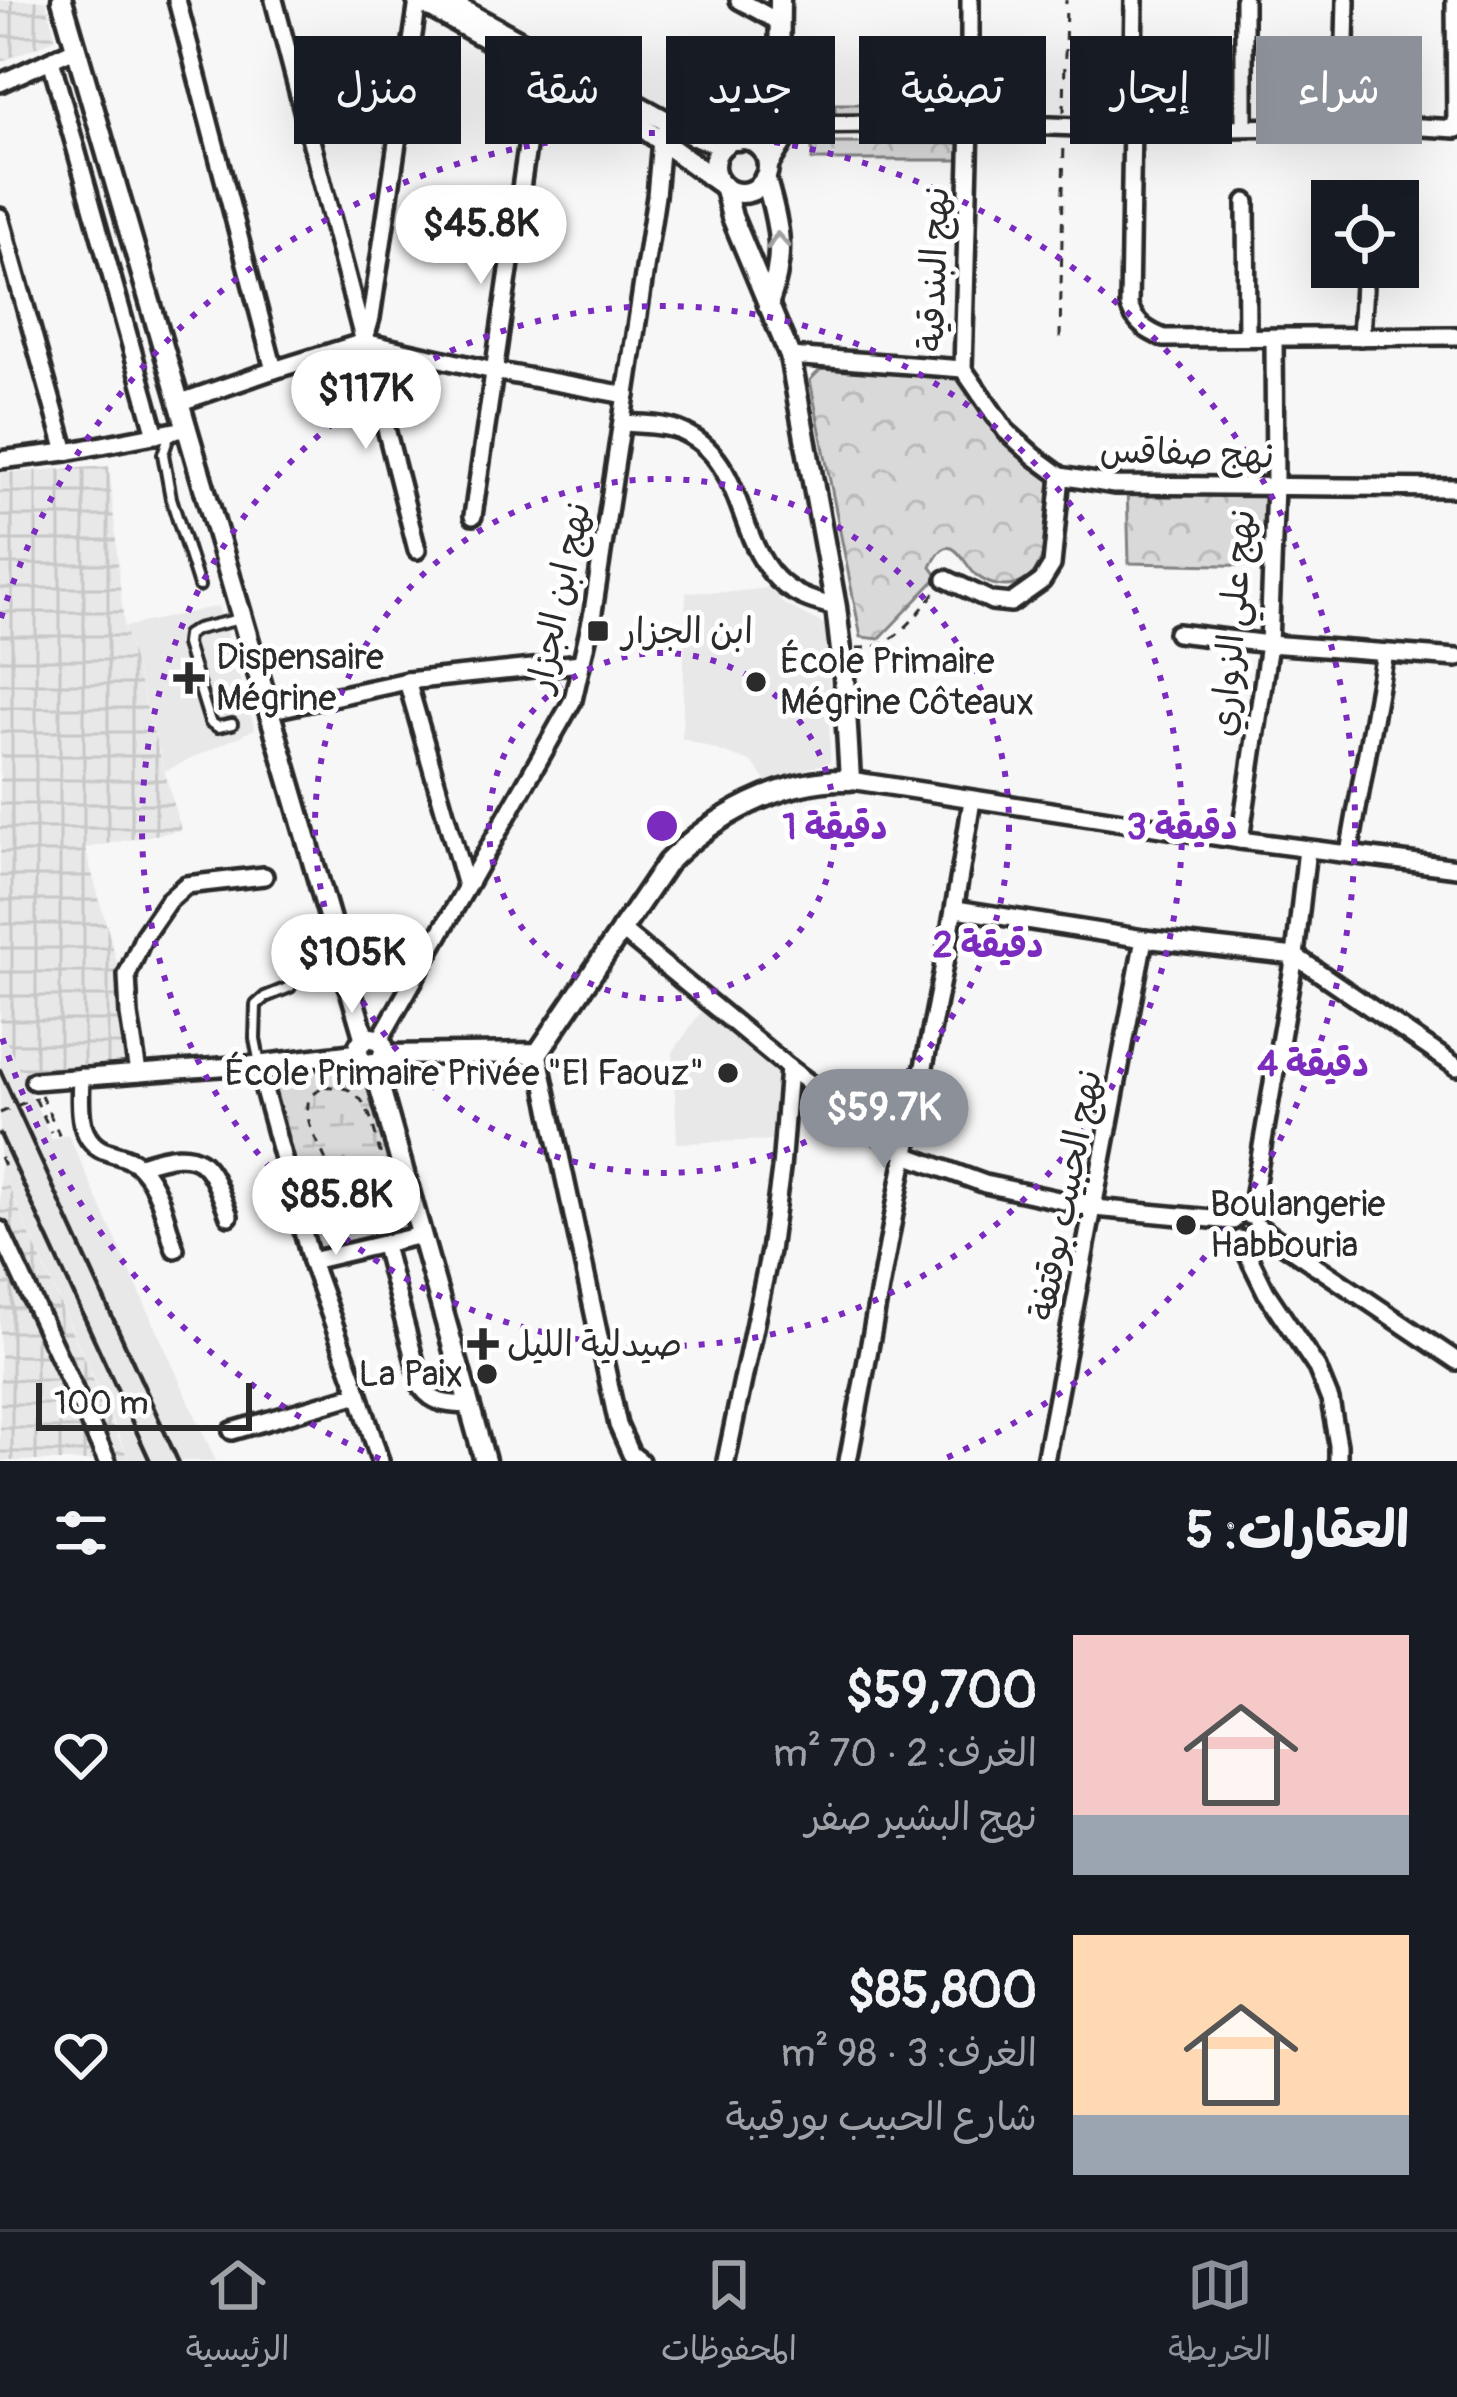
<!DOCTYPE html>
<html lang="ar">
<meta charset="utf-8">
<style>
:root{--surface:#171b24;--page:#242831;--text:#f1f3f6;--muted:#9ea1a6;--line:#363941;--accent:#8c9099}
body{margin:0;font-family:Pangolin,"Playpen Sans Arabic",sans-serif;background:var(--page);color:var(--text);direction:rtl;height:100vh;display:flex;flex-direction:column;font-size:45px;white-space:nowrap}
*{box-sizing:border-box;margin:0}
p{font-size:39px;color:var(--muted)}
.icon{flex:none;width:66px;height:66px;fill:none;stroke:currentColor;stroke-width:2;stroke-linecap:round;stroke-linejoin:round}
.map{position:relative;height:1461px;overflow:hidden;direction:ltr}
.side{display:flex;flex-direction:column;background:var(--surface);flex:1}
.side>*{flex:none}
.top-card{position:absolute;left:36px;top:36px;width:1386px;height:108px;direction:rtl;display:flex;gap:24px}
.tools{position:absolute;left:1311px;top:180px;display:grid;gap:24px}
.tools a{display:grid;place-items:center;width:108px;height:108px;border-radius:0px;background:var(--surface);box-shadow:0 12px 48px #0002;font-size:60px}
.scale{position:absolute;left:36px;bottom:30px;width:216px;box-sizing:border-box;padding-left:12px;border:6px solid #2b2b2b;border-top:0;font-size:33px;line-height:42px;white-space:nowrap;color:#2b2b2b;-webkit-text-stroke:9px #fff;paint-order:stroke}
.price{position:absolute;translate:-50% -102px;padding:0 27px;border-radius:42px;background:#fff;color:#222;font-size:39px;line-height:78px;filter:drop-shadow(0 3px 6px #0008)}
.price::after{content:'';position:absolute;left:50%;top:72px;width:36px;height:27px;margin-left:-18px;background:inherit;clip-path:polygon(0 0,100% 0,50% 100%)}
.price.on{background:var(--accent);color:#fff}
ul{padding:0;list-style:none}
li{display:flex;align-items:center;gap:36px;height:300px;padding:0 48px}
li span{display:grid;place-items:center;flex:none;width:336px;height:240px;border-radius:0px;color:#555}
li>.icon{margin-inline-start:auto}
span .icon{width:144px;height:144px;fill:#fffc;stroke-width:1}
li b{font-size:51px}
h2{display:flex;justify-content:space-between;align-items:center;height:144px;padding:0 48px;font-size:51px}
.tag{padding:0 42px;border-radius:0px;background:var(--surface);box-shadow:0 12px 48px #0002;font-size:42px;line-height:108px}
.tag.on{background:var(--accent);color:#fff}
.tab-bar{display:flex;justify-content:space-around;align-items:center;height:168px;border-top:3px solid var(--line);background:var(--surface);font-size:33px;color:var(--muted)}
.tab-bar a{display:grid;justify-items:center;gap:6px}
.tab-bar .on{color:var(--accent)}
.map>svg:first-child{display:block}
</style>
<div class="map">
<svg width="1457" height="1461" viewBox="0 0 1457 1461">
<defs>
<pattern id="industrial-grid" width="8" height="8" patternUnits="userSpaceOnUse" patternTransform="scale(3)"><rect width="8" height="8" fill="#e8e8e8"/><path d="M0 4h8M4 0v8" fill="none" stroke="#c7c7c7"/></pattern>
<pattern id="wetland-marsh" width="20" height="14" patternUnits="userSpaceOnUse" patternTransform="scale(3)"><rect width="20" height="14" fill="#d9d9d9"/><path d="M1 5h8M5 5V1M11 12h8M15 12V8" fill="none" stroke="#bababa"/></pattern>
<pattern id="park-crowns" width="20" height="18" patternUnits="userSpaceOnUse" patternTransform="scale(3)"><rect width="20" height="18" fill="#d9d9d9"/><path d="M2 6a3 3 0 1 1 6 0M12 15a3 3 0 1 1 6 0" fill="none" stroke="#bababa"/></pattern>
</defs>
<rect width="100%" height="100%" fill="#f7f7f7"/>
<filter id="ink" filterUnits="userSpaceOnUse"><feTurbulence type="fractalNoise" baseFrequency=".00833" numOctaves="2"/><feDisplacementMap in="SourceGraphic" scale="24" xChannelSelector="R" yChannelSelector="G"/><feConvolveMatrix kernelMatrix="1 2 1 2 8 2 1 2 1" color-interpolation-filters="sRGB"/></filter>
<g filter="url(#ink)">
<!-- built -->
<g fill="#e8e8e8">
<path d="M769 588 776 592 782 603 828 626 830 762 767 782 753 763 682 738 686 592H731Z"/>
<path d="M218 606 255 729 165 771 124 627Z"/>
<path d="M705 1006 779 1068 784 1077 781 1140 677 1143 673 1052Z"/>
<path d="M0 1027 52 1140 68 1134 216 1461H130L0 1166Z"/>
</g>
<!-- industrial -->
<g fill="url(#industrial-grid)">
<path d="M0 0H46L56 39 0 62Z"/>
<path d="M109 466 124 627 181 830 85 848 145 1063 23 1078 0 1027V473Z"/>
<path d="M0 1166 120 1441 130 1461H0Z"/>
</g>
<!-- wetland -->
<path fill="url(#wetland-marsh)" stroke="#828282" stroke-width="3" d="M351 1066 371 1082 411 1228 320 1263 264 1076Z"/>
<!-- park -->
<g fill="url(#park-crowns)" stroke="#828282" stroke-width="3">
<rect x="835" y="104" width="128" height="12"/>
<rect x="812" y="143" width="153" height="17"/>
<path d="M822 368 939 371 960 378 1050 476C1048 501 1049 529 1043 553 1036 586 1002 596 976 575 964 566 951 523 931 567L938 577 879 639 861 637 810 380Z"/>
<path d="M1127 486 1261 489 1268 497 1265 566 1129 563Z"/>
</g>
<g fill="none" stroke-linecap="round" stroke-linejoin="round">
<!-- service casing -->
<g stroke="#2b2b2b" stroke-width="16">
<g id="service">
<path d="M170 433 163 454 171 498 199 586"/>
<path d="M232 724 218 727 210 722 186 644 187 635 197 629 240 619"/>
<path d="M260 1064 255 1039 256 1005 265 997 290 987"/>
</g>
</g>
<!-- minor casing -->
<g stroke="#2b2b2b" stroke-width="24">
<g id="minor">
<path d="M177 0 274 370 178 403"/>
<path d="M739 0 779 22"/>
<path d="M1134 0 1129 306C1136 324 1147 331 1164 338L1457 336"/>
<path d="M1244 0V126"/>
<path d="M1455 0 1456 129"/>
<path d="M51 60 156 435"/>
<path d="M0 83 77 48"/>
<path d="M786 125 970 123 1133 129 1404 126 1457 129"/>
<path d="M1343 127 1346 0"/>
<path d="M1368 201V200"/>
<path d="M1246 202 1247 337"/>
<path d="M0 217 66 452"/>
<path d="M1361 337 1365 267"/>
<path d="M364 342 494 371 626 395"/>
<path d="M790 356 963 369"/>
<path d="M963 369 1006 431 1035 457 1061 476 1114 485 1457 488"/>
<path d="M963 369 970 123V0"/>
<path d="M274 370 364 342 274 0"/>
<path d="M623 423C641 424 661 424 678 430 749 457 733 546 785 586 801 598 817 602 836 607"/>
<path d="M0 460 66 452 185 429"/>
<path d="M473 516 531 120 544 72"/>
<path d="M417 550 364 342 371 318 418 1"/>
<path d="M946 579 992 601 1011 603 1042 581 1052 565 1061 476"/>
<path d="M1177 633 1269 644 1457 658"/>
<path d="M407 681 466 886"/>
<path d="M268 711 407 681 581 663"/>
<path d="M850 780 1240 840 1457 868"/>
<path d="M1240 840 1269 644 1275 486 1274 338"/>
<path d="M1349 853 1385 653"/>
<path d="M956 909 1144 939 1295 956 1457 1067"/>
<path d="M620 929 789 1068 906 1155 985 1184 1095 1208 1233 1221"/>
<path d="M379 1041 573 700 593 612 656 196 661 140 665 131"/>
<path d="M538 1053 618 1425 631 1454 640 1461"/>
<path d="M257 1064 311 1261 359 1394 380 1461"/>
<path d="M138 1073 129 1015 127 975 144 936 168 901 186 885 264 876"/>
<path d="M81 1077C80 1104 76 1143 108 1152 120 1156 134 1159 142 1169 161 1190 166 1223 175 1249"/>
<path d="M34 1081 260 1064 359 1052"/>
<path d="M140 1165C203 1144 208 1160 229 1216"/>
<path d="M1250 1216 1295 956 1307 849"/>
<path d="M1257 1226 1457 1361"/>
<path d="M0 1230 107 1461"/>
<path d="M1240 1239 1266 1292 1317 1368 1330 1400 1338 1445V1461"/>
<path d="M384 1246 422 1388C435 1405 449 1404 469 1405"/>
<path d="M311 1261 421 1235"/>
<path d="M232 1431 359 1394"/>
<path d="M726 1461 770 1251 781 1169 789 1068"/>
<path d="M848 1461C868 1359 885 1255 906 1153 931 1036 954 919 972 800"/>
<path d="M1045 1461 1144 939"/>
</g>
</g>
<!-- tertiary casing -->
<g stroke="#2b2b2b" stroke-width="27">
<g id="tertiary">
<path d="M62 0 365 1040"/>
<path d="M417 0 628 117 718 182"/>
<path d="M444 0 694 136 723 145"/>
<circle cx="741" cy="166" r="27"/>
<path d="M738 140 762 110 779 81"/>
<path d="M768 165 784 139 786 125 779 81 780 0"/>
<path d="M765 177C780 227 786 255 768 305"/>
<circle cx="371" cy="1051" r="13"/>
<path d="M383 1055 538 1053 667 863C713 816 782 778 850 780L844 677 836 607 790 356 732 217 725 189"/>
<path d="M373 1063 485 1461"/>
</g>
</g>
<!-- path -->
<g stroke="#2b2b2b" stroke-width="3" stroke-dasharray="9 9" stroke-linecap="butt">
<path d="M1064 112 1066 0"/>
<path d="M1060 338 1064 140"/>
<path d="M857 648C895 650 915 616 937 590"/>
<path d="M324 1086C333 1088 343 1086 351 1091 370 1102 374 1130 379 1149 389 1184 401 1226 348 1227 324 1200 336 1189 327 1163 318 1139 303 1125 309 1098Z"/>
<path d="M41 1095 59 1134 53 1137 52 1134"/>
<path d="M35 1098 51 1132"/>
<path d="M0 1157 4 1166 0 1167"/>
</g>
<!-- service -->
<use href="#service" stroke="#fff" stroke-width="8"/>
<!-- minor -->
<use href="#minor" stroke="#fff" stroke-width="15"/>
<!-- tertiary -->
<use href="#tertiary" stroke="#fff" stroke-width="18"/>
<!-- rail -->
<g stroke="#2b2b2b" stroke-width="4.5">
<path d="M0 1070 178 1461"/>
<path d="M0 1134 150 1461"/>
</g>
<!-- path-bridge -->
<path stroke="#2b2b2b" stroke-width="3" stroke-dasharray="9 9" stroke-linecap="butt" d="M0 1113 35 1098"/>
</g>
<!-- one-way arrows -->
<defs><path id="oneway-chevron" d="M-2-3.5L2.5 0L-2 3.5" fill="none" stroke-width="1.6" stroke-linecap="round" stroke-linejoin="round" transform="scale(3)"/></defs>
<use stroke="#a0a0a0" href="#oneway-chevron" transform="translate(778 241) rotate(-95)"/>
</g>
<!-- distance rings -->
<g fill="none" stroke="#7b2cbf" stroke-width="6" stroke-dasharray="6 12">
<circle cx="662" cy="826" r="173"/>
<circle cx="662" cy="826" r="347"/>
<circle cx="662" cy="826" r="520"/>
<path d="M380 1459A693 693 0 0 1 1 1034M1 618A693 693 0 1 1 944 1459"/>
</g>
<!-- markers -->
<g fill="#2b2b2b" stroke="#fff" stroke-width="4.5">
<rect x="586" y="619" width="24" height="24" rx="6"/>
<path d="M183 660h12v12h12v12h-12v12h-12v-12h-12v-12h12z"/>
<circle cx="756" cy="682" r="12"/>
<circle cx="728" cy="1073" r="12"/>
<circle cx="1186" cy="1225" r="12"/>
<path d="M477 1326h12v12h12v12h-12v12h-12v-12h-12v-12h12z"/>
<circle cx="487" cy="1374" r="12"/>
</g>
<g text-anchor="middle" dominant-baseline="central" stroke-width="10" stroke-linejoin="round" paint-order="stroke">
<!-- street labels -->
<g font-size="36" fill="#2b2b2b" stroke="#fff">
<text transform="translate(934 269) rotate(-88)">نهج البندقية</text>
<text transform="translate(1187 453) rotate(2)">نهج صفاقس</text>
<text transform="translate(559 597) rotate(-78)">نهج ابن الجزار</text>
<text transform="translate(1233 623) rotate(-85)">نهج علي الزواري</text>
<text transform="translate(1066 1195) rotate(-79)">نهج الحبيب بوقتفة</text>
</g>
<!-- poi labels -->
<g font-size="36" fill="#2b2b2b" stroke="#fff" text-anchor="start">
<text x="622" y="631">ابن الجزار</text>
<text x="216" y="657">Dispensaire<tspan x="216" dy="41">Mégrine</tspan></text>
<text x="780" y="661">École Primaire<tspan x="780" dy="41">Mégrine Côteaux</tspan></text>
<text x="704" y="1073" text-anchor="end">École Primaire Privée "El Faouz"</text>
<text x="1210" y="1204">Boulangerie<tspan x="1210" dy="41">Habbouria</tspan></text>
<text x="507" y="1344">صيدلية الليل</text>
<text x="463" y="1374" text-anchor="end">La Paix</text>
</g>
</g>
<circle cx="662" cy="826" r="18" fill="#7b2cbf" stroke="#fff" stroke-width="6"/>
<g font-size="36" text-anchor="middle" font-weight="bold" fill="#7b2cbf" stroke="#fff" stroke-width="10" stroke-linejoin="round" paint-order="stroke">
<text x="835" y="839">1 دقيقة</text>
<text x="1182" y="839">3 دقيقة</text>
<text x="988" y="957">2 دقيقة</text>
<text x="1313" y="1076">4 دقيقة</text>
</g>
</svg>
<div class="tools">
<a><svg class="icon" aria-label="locate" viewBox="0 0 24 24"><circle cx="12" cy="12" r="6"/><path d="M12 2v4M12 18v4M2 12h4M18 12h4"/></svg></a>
</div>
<div class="scale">100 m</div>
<b class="price" style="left:481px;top:287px">$45.8K</b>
<b class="price" style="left:366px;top:452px">$117K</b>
<b class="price" style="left:352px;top:1016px">$105K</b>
<b class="price on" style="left:884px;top:1171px">$59.7K</b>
<b class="price" style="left:336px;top:1258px">$85.8K</b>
<div class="top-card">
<a class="tag on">شراء</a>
<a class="tag">إيجار</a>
<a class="tag">تصفية</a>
<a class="tag">جديد</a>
<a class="tag">شقة</a>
<a class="tag">منزل</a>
</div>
</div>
<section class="side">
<h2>العقارات: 5<svg class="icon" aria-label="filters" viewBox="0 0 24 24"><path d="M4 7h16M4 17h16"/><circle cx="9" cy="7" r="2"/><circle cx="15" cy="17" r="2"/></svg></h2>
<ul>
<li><span style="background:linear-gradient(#f6c9c9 75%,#9aa5b1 0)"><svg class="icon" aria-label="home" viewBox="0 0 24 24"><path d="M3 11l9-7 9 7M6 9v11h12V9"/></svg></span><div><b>$59,700</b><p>الغرف: 2 · 70 m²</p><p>نهج البشير صفر</p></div><svg class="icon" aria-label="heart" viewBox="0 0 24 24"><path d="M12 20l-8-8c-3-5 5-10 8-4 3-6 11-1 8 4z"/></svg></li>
<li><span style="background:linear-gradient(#ffd9b3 75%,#9aa5b1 0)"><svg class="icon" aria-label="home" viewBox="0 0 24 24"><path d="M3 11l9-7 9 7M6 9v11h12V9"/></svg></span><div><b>$85,800</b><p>الغرف: 3 · 98 m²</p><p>شارع الحبيب بورقيبة</p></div><svg class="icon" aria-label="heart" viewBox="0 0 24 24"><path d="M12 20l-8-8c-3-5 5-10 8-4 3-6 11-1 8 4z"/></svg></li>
</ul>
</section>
<nav class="tab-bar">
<a class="on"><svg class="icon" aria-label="map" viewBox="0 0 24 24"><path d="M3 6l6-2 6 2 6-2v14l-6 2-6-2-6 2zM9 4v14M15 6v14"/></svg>الخريطة</a>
<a><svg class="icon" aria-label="saved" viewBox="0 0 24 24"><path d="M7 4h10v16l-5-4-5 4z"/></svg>المحفوظات</a>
<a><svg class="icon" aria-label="home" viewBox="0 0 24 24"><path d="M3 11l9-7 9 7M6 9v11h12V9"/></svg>الرئيسية</a>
</nav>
